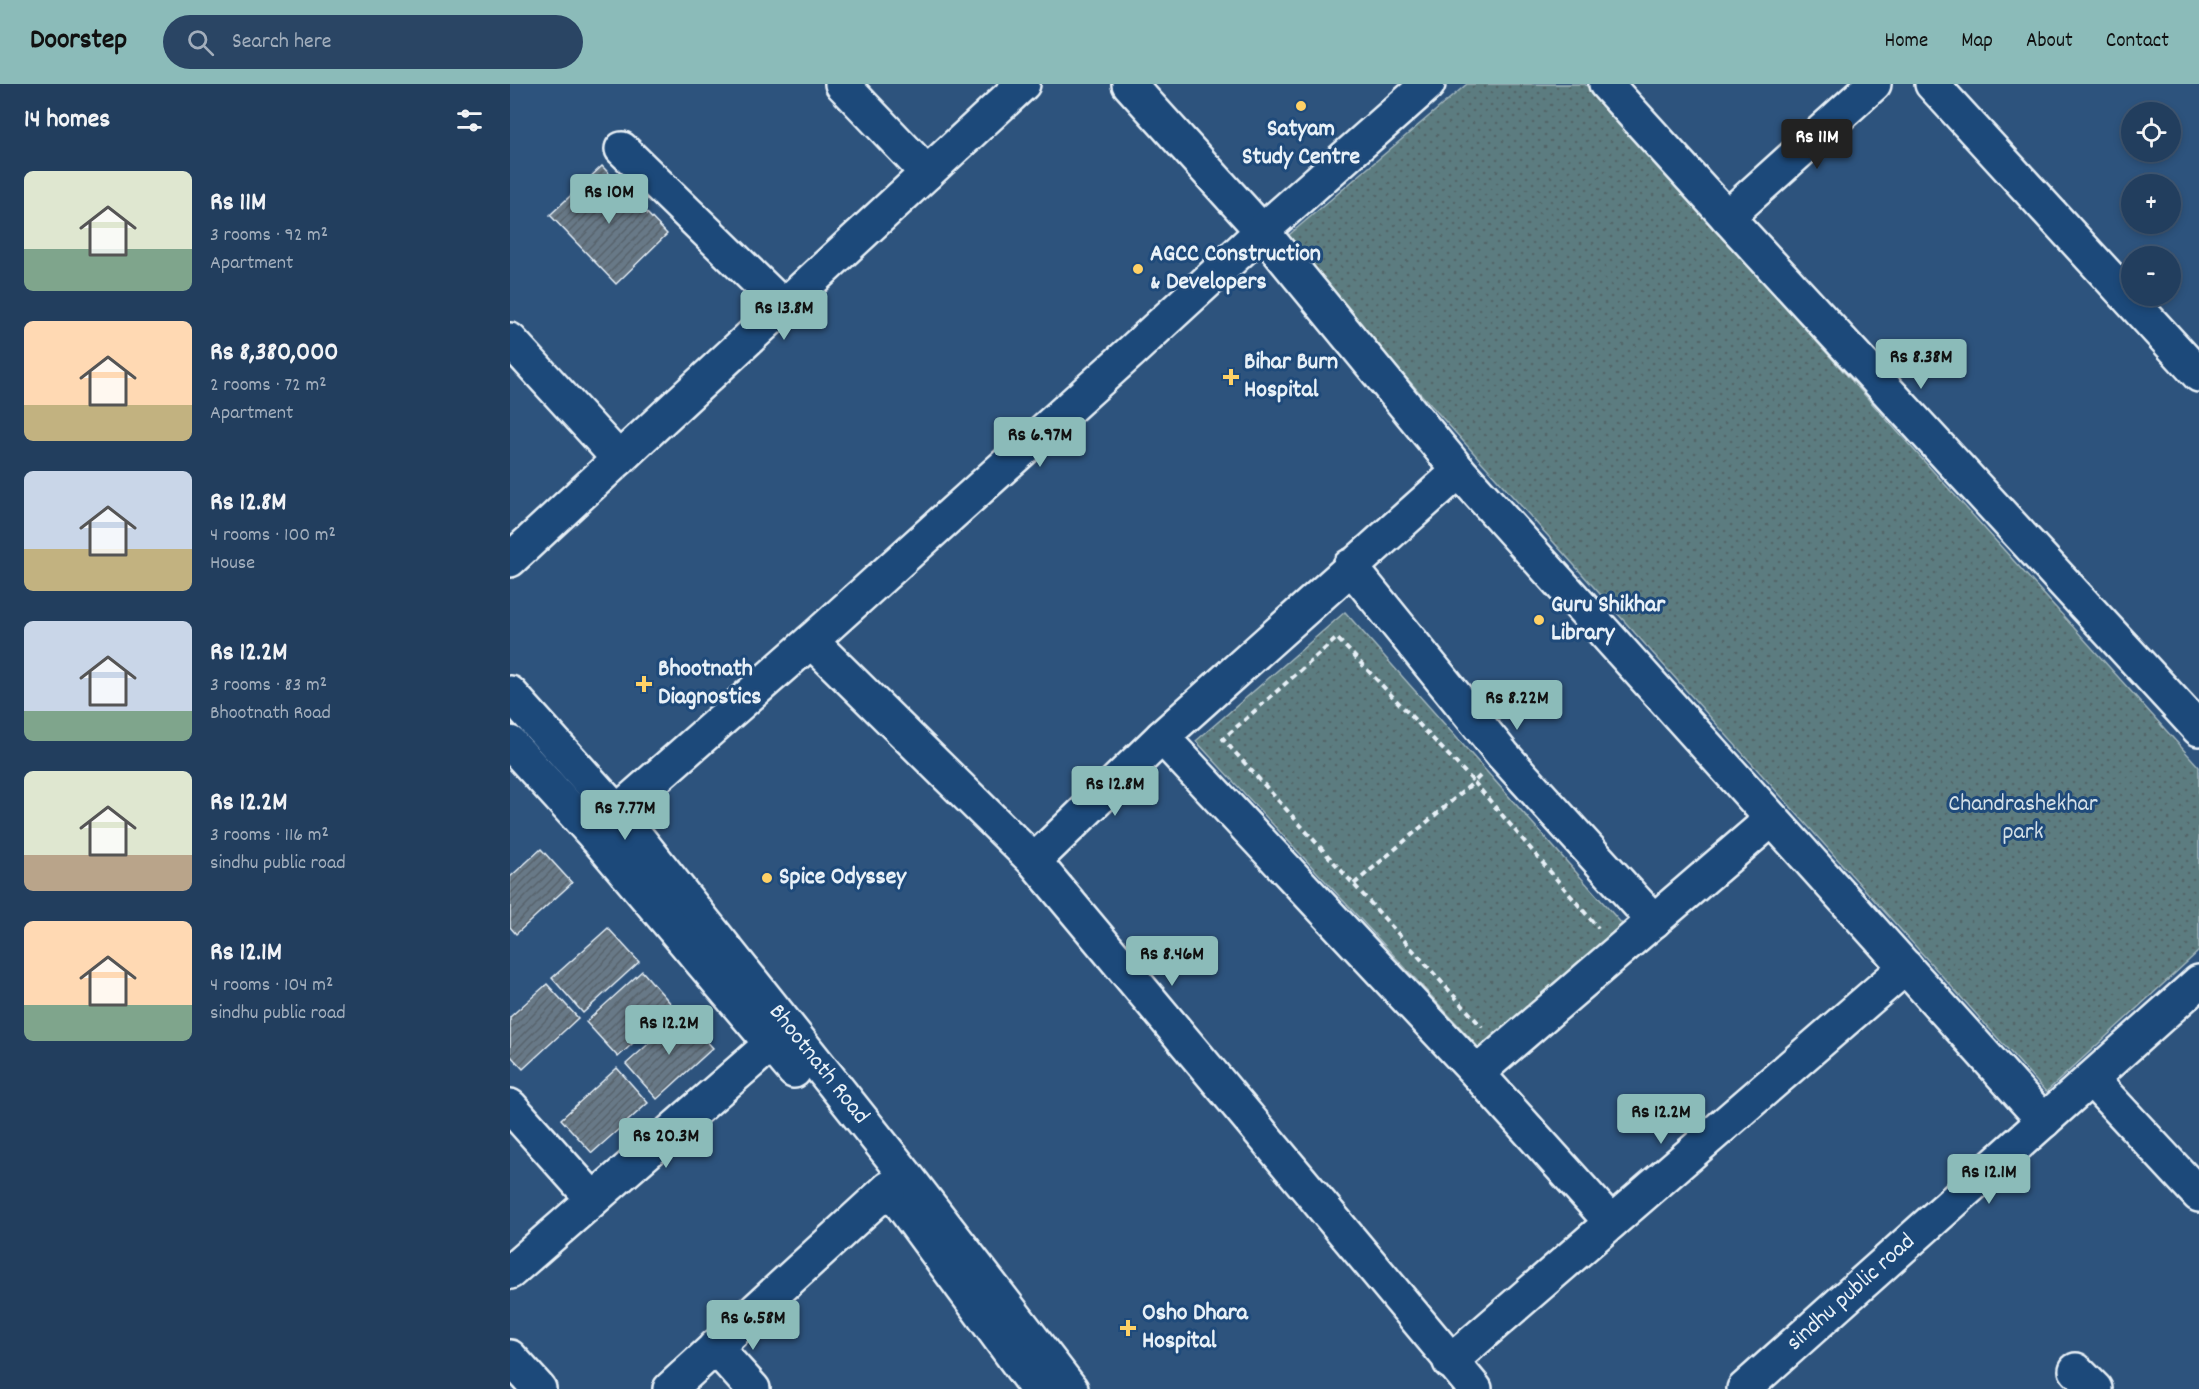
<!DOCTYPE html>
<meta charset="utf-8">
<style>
:root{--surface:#223e5e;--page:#2a4564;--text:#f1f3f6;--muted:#a2aebc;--line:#3f5773;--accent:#8bbbb9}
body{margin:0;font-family:Dekko,sans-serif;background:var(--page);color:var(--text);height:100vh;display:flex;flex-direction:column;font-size:22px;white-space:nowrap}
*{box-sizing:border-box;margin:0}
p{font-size:20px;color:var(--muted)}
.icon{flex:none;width:33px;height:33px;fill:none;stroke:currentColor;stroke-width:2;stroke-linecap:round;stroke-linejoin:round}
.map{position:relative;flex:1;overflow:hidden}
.side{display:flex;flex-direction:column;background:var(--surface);width:510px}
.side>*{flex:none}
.buttons{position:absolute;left:1611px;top:18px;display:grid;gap:12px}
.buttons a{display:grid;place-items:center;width:60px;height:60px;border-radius:50%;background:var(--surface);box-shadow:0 3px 9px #0003,0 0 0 2px var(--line);font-size:30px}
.price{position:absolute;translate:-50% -51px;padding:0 14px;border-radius:6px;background:var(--accent);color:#111;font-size:20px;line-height:39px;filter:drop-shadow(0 2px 3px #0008)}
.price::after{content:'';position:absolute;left:50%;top:36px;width:18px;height:14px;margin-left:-9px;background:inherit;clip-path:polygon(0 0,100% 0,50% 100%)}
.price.current{background:#222;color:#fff}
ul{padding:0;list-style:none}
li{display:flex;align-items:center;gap:18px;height:150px;padding:0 24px}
li span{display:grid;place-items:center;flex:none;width:168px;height:120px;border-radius:9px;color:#555}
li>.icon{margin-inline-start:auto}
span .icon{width:72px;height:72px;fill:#fffc;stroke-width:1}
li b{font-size:26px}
h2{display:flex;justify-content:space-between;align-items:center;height:72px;padding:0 24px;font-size:26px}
header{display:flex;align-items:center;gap:36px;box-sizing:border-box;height:84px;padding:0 30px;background:var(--accent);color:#111}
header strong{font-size:28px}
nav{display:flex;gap:33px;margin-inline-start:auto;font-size:21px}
.search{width:420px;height:54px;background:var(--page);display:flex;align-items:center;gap:15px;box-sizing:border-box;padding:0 21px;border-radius:33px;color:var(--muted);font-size:22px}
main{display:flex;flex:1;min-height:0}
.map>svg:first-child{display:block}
</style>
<header>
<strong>Doorstep</strong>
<div class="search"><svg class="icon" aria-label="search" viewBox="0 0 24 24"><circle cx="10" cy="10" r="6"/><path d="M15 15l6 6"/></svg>Search here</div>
<nav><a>Home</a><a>Map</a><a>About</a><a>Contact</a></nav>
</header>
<main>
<section class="side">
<h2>14 homes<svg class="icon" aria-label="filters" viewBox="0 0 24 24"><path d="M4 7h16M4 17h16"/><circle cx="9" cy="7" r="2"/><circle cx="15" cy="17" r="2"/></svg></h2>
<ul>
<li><span style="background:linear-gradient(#dfe7d0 65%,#7fa58c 0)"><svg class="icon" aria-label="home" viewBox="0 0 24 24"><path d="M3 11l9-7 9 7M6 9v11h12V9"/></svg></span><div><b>Rs 11M</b><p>3 rooms · 92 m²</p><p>Apartment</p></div></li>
<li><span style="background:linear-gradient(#ffd9b3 70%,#c2b280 0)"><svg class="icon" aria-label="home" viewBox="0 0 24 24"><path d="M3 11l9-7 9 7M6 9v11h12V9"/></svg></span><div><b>Rs 8,380,000</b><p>2 rooms · 72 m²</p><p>Apartment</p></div></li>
<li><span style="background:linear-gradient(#c9d6e8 65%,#c2b280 0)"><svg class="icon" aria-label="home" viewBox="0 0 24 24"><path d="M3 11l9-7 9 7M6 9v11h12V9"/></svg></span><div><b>Rs 12.8M</b><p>4 rooms · 100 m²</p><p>House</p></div></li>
<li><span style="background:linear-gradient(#c9d6e8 75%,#7fa58c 0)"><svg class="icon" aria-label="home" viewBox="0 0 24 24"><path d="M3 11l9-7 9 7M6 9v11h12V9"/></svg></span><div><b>Rs 12.2M</b><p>3 rooms · 83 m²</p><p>Bhootnath Road</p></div></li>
<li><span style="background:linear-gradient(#dfe7d0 70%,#b9a48a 0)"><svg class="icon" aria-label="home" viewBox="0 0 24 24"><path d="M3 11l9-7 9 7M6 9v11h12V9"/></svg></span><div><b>Rs 12.2M</b><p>3 rooms · 116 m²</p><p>sindhu public road</p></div></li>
<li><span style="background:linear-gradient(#ffd9b3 70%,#7fa58c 0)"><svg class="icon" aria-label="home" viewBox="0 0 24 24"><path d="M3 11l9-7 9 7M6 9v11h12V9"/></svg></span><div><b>Rs 12.1M</b><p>4 rooms · 104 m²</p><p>sindhu public road</p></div></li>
</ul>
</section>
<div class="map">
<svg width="1689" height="1305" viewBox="0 0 1689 1305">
<defs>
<pattern id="grass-dots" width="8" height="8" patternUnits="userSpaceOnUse" patternTransform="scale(1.5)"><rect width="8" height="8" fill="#5c7c80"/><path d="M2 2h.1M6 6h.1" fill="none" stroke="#526568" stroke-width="1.8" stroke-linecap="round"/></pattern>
<pattern id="building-hatch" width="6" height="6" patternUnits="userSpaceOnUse" patternTransform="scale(1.5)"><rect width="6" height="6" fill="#677987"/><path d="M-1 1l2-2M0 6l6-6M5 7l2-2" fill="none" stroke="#58636c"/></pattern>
</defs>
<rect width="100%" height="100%" fill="#2d537d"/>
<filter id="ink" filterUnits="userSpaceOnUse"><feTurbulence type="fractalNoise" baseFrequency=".0167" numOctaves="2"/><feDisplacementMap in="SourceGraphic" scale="12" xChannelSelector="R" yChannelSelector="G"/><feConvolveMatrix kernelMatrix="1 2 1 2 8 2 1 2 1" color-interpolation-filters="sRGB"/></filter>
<g filter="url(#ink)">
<!-- grass -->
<g fill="url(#grass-dots)" stroke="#a2b6bc" stroke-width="1.5">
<path d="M957 0H1075L1689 683V867L1536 1008 773 156Z"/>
<path d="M835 528 1112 840 971 966 686 657Z"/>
</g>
<!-- building -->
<g fill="url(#building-hatch)" stroke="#e8f1f8" stroke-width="1.5">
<path d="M92 82 157 150 106 200 40 131Z"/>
<path d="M31 765 62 799 6 850 0 843V793Z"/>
<path d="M98 844 129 878 73 929 42 894Z"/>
<path d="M132 887 163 922 108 973 76 938Z"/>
<path d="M37 900 68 934 13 985 0 971V933Z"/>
<path d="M172 930 203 964 147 1015 116 980Z"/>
<path d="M107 984 138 1019 82 1069 51 1035Z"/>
</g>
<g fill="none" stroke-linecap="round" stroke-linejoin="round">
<!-- minor casing -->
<g stroke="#e8f1f8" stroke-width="38">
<g id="minor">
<path d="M332 0 417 89"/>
<path d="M619 0 752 147 949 387 1534 1037"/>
<path d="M1096 0 1217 133 1689 645"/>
<path d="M1422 0 1689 291"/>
<path d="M112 65 273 222"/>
<path d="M1217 133 1364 0"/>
<path d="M0 256 109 375"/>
<path d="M949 387 652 653 967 989 1262 735"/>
<path d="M0 476 513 0"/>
<path d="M840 482 993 671 1144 837"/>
<path d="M301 557 524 777 965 1305"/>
<path id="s1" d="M0 609 107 728 396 1091 561 1305"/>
<path d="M0 659 85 752 284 987"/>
<path d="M85 752 107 728 301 557 623 266 752 147 918 0"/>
<path d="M524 777 652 653"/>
<path d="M967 989 1101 1138"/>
<path d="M1581 995 1689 1111"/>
<path d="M0 1022 83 1115"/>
<path d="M388 1116 527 1305"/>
<path d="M0 1188 277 946"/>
<path d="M205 1263 243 1305"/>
<path d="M0 1273 29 1305"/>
<path d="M940 1278 1396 883"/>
<path d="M1566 1286 1585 1305"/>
<path d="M160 1305 379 1104"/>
<path id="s2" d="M1234 1305 1689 898"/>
</g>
</g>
<!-- path -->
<g stroke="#e8f1f8" stroke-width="4" stroke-dasharray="6 4.5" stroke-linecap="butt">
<path d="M970 692 964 698 827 554 713 655 972 943"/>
<path d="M844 800 964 698 1088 844"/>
</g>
<!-- minor -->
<use href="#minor" stroke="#1f4a7a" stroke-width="33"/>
</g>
</g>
<!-- markers -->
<g fill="#ffd166" stroke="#1f4a7a" stroke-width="2">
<circle cx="791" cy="22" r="6"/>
<circle cx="628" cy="185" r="6"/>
<path d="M718 284h6v6h6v6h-6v6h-6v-6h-6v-6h6z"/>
<circle cx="1029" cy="536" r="6"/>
<path d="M131 591h6v6h6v6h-6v6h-6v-6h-6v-6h6z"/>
<circle cx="257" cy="794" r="6"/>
<path d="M615 1235h6v6h6v6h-6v6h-6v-6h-6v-6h6z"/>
</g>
<g text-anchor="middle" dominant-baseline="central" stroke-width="6" stroke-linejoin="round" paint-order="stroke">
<!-- poi labels -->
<g font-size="24" font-weight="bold" fill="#e8f1f8" stroke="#1f4a7a" text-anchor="start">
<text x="791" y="46" text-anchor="middle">Satyam<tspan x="791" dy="28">Study Centre</tspan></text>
<text x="640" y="171">AGCC Construction<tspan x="640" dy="28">&amp; Developers</tspan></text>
<text x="734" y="279">Bihar Burn<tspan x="734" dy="28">Hospital</tspan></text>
<text x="1041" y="522">Guru Shikhar<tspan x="1041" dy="28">Library</tspan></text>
<text x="148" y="586">Bhootnath<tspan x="148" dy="28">Diagnostics</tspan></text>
<text x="269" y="794">Spice Odyssey</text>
<text x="632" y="1230">Osho Dhara<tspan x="632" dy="28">Hospital</tspan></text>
</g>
<!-- park labels -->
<g font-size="24" fill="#d3dfe6" stroke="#1f4a7a">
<text x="1513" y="721">Chandrashekhar<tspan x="1513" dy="28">park</tspan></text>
</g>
<!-- street labels -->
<g font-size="24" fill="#e8f1f8" stroke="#1f4a7a">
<text stroke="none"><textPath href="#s1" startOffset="483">Bhootnath Road</textPath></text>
<text stroke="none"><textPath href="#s2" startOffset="144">sindhu public road</textPath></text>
</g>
</g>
</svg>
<div class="buttons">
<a><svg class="icon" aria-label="locate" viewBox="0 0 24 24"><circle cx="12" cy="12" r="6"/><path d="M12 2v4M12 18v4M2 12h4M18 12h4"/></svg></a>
<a>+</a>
<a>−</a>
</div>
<b class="price current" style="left:1307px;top:86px">Rs 11M</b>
<b class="price" style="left:99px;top:141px">Rs 10M</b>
<b class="price" style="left:274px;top:257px">Rs 13.8M</b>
<b class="price" style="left:1411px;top:306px">Rs 8.38M</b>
<b class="price" style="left:530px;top:384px">Rs 6.97M</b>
<b class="price" style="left:1007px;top:647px">Rs 8.22M</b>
<b class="price" style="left:605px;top:733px">Rs 12.8M</b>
<b class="price" style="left:115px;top:757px">Rs 7.77M</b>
<b class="price" style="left:662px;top:903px">Rs 8.46M</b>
<b class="price" style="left:159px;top:972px">Rs 12.2M</b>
<b class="price" style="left:1151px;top:1061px">Rs 12.2M</b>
<b class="price" style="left:156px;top:1085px">Rs 20.3M</b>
<b class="price" style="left:1479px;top:1121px">Rs 12.1M</b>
<b class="price" style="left:243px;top:1267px">Rs 6.58M</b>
</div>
</main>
